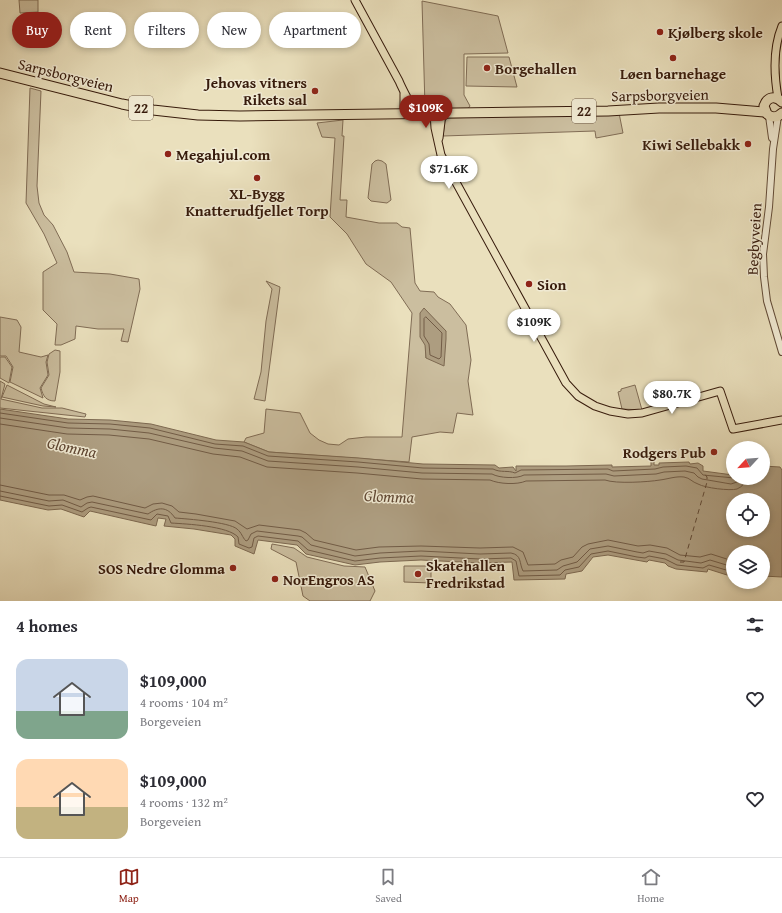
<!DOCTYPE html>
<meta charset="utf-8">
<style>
:root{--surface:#fff;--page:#f2f2f3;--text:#2b2b33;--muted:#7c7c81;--line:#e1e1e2;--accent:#8f2418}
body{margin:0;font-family:"Gentium Book Plus",serif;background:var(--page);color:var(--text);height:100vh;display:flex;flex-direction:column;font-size:15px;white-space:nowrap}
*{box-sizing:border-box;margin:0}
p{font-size:13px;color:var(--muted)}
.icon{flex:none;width:22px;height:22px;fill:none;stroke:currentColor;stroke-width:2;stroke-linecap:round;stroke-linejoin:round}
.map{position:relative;height:601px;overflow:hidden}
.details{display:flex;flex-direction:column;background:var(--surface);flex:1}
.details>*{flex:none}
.top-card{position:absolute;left:12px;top:12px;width:400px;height:36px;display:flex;gap:8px}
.needle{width:26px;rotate:244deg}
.tools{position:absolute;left:726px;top:441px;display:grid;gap:8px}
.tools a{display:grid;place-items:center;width:44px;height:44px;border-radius:50%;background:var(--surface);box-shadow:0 2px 6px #0003;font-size:20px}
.price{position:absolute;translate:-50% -34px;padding:0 9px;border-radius:14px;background:#fff;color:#222;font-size:13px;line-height:26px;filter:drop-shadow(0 1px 2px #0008)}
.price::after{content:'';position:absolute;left:50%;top:24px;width:12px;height:9px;margin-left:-6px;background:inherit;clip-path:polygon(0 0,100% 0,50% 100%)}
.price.selected{background:var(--accent);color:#fff}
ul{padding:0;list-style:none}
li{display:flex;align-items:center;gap:12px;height:100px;padding:0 16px}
li span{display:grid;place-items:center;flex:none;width:112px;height:80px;border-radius:12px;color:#555}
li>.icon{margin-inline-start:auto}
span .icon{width:48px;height:48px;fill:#fffc;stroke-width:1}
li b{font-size:17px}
h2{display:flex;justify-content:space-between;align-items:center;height:48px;padding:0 16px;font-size:17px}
.pill{padding:0 14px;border-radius:18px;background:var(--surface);box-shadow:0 2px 6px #0003;font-size:14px;line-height:36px}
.pill.selected{background:var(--accent);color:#fff}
.dock{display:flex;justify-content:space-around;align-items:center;height:56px;border-top:1px solid var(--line);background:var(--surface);font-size:11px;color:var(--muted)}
.dock a{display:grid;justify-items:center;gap:2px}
.dock .selected{color:var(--accent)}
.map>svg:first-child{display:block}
</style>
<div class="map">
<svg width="782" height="601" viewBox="0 0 782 601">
<rect width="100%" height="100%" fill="#eae0bd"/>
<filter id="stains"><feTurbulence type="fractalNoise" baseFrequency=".005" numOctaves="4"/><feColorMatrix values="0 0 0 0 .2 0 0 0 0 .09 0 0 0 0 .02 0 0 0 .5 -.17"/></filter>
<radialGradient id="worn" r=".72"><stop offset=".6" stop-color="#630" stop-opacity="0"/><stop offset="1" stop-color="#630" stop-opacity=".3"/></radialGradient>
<!-- green -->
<g fill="#cbbe9f" stroke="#806c55" fill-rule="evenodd">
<path d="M19 0H38V12L20 13Z"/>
<path d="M422 1 498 16 508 53 464 54V95L470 106 467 110 425 107Z"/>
<path d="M467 57H509L517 87 466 86Z"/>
<path d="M30 88 41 91 37 186 39 203 44 215 53 225 67 252 74 272 110 274 139 279 140 289 128 342 121 341 124 329H98L76 326 75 339 61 345H55L57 324 43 310V272L57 263 44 234 26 203Z"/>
<path d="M619 113 623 133 596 138 595 131 443 136 445 121 448 118Z"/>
<path d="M343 120 342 136H344L340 200H347L346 217 379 223H397L402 227 410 228 415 283 420 291 434 292 438 297 450 304 466 325 471 360 468 381 473 415 457 413 453 433 440 432 412 437 409 462 269 452 244 442 246 438 264 433 266 409 300 413 310 433 319 440 328 444 339 445 348 439 366 437H402L412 313 391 282 366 264 347 234 330 217 335 138 322 137 317 123ZM424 309 446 331 426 358Z"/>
<path d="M378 160 382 161 386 164 391 200 387 203 371 201 368 198 372 164 375 161Z"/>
<path d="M266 281 280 287 265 401 254 399 261 372 266 321 272 289Z"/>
<path d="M0 317 17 320 21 327 19 352 41 357 48 355 46 362 48 375 40 388 43 398 10 382 13 367 6 356H0Z"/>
<path d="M55 350 60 351V372L55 401C46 401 43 396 41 388L49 375 47 362 49 354Z"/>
<path d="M0 357H5L12 367 9 383 0 378Z"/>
<path d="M0 381 5 384 1 399 42 408H62L86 414 85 417 0 408Z"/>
<path d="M7 385 44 404 56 407 43 406 2 397Z"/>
<path d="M635 385 642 410 622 409 618 392 621 391V389Z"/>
<path d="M272 544 294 548 307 557 344 566 365 567 375 591 370 601H310L303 596 296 562 271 549Z"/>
<path d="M404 566H431V583L404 582Z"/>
</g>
<!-- water -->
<g fill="#ad9d80" stroke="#7d6951" fill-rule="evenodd">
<path d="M424 308 446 331V339L444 366 426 358 425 345 420 337V313Z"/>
<path d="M0 409 68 419 110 420 151 424 216 440 244 442 269 452 359 458 423 464 495 465 499 468 513 467 516 471V466H566L612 465V467L651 466V459H654V465H659V463L689 462 690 464 698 463 703 466V471L733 475V478H763V466L780 467 782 470V577L763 576V552H733V576L727 575 708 569 707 572 676 569 668 566 665 563 649 560 647 562 608 555 593 557 582 571 566 574 565 579 514 580 512 562 480 563 421 560 380 562 355 565 306 554 297 545 258 540 254 554 235 546V539L231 535 194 529 164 526 166 519 158 518 156 526 90 511 84 517 61 509 48 510 0 500ZM733 500H763V530H733Z"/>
</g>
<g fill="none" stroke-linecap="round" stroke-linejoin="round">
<!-- shore -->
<g stroke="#725c46" stroke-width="1">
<path d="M426 317 442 333 441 357 439 359 430 355 429 344 424 336V319Z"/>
<path d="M0 413 68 423 110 424 150 428 215 444 243 446 268 456 358 462 423 468 493 469C501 473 508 470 515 473L521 470 608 469 613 471 655 469 663 467 686 466 697 468 703 475 734 478"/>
<path d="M0 418 68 428 110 429 149 433 214 448 242 451 268 461 358 467 422 473 492 474C499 478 517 479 524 475L606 474 614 476 656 474 664 472 685 471 694 473 698 477 702 479 731 484 737 482 741 478"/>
<path d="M0 424 67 434 109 435 149 439 213 454 240 457 267 467 357 473 422 479 490 480C499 484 517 485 526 481L605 480C616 484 648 482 660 480 668 479 676 476 684 477 690 478 692 482 698 484 705 488 730 491 737 489 742 487 745 483 747 478"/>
<path d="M0 485 49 495H64L80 500 87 497 93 496 145 508 153 504 162 503 172 506 179 512 196 514 235 521 247 529 259 525 300 530 306 533 314 540 356 550 379 547 421 546 480 548 513 547 523 552 528 565 555 564 561 560 573 557 582 547 588 544 608 540 638 546 650 545 667 548 680 555 700 557 711 554 733 561"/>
<path d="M0 491 49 501 63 500 81 507 87 503 92 502 148 514C158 507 167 506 175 518 188 519 229 522 237 529 242 533 242 537 246 541L248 540 251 534 257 531 298 536 302 537 311 545 355 556 380 553 421 551 480 554 511 553C522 555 519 563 523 571L557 570 563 566 577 562 590 549 608 546 637 552 643 553 649 551 666 554 678 560 701 563 710 560 733 567"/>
<path d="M0 496 49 506 62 505 82 512 88 508 91 507 151 520 157 514 168 516 171 523C187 524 228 526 238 537L239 544 249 548 252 547 254 538 258 536 298 541 308 550 355 561 380 558 421 556 480 559 511 558 516 561 519 576 560 575 565 570 579 567 591 554 608 551 637 557 645 558 649 556 665 559 677 565 703 568 709 565 733 572"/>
</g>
<!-- ferry -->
<path stroke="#604834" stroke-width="1" stroke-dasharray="5 4" stroke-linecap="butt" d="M680 562H684L707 482V477L704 473"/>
<!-- minor casing -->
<g stroke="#634c38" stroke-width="8">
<g id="minor">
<path d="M769 116 772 138"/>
<path d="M778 116 773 149 769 207 763 254 764 277 767 301 782 352"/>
</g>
</g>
<!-- major casing -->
<g stroke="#361a0b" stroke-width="9">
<g id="major">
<path d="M355 0 399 81C404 93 410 102 415 113"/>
<path d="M778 98C774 75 773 48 782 26"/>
<path d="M404 113V94"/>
<path d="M434 113 435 128 441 155 566 383 578 396 595 406 610 411 628 414 642 413 720 391 733 429 782 420"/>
<path d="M439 138 442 113"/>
</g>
</g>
<!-- highway casing -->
<g stroke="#361a0b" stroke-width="11">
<g id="highway">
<path d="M0 73 122 104 153 110 198 115 240 116 608 111 659 108H716L765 112"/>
<path d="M782 102C775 95 767 97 764 106L767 114C772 118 777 118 782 113"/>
</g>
</g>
<!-- minor -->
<use href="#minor" stroke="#f1ebd4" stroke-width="6"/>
<!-- major -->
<use href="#major" stroke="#eae0bd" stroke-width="7"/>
<!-- highway -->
<use href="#highway" stroke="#eae0bd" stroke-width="9"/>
</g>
<!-- markers -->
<g fill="#8f2418" stroke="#f1ebd4" stroke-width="1.5">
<circle cx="660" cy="32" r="4"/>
<circle cx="673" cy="58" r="4"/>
<circle cx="487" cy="68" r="4"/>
<circle cx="315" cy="91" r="4"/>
<circle cx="748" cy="144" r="4"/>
<circle cx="168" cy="154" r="4"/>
<circle cx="257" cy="178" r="4"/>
<circle cx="529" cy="284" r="4"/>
<circle cx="714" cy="452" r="4"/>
<circle cx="233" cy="568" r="4"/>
<circle cx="418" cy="574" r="4"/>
<circle cx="275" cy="579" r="4"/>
</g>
<g text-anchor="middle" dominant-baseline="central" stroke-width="3" stroke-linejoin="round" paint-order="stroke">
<!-- shield labels -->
<g fill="#f1ebd4" stroke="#6e5947" stroke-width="1">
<rect x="129" y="96" width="24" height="24" rx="3"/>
<rect x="572" y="99" width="24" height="24" rx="3"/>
</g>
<g font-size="14" font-weight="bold" fill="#361a0b">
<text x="141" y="108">22</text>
<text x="584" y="111">22</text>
</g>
<!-- poi labels -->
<g font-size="15" font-weight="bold" fill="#361a0b" stroke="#f1ebd4" text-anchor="start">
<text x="668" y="32">Kjølberg skole</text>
<text x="495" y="68">Borgehallen</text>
<text x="673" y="73" text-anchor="middle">Løen barnehage</text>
<text x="307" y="82" text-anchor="end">Jehovas vitners<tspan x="307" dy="17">Rikets sal</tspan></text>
<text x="740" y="144" text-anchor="end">Kiwi Sellebakk</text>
<text x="176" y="154">Megahjul.com</text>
<text x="257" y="193" text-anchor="middle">XL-Bygg<tspan x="257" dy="17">Knatterudfjellet Torp</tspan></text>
<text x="537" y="284">Sion</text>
<text x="706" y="452" text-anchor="end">Rodgers Pub</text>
<text x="426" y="565">Skatehallen<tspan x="426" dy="17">Fredrikstad</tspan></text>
<text x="225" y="568" text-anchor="end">SOS Nedre Glomma</text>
<text x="283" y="579">NorEngros AS</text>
</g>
<!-- street labels -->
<g font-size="15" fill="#361a0b" stroke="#f1ebd4">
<text transform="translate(66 75) rotate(14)">Sarpsborgveien</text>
<text transform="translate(660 95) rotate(-1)">Sarpsborgveien</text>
<text transform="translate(754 239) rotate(-87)">Begbyveien</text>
</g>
<!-- water labels -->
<g font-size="16" font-style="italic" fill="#604834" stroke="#f1ebd4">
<text transform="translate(72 447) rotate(12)">Glomma</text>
<text transform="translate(389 496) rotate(2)">Glomma</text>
</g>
</g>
<rect width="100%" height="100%" filter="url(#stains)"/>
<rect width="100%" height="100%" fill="url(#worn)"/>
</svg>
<div class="tools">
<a><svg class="needle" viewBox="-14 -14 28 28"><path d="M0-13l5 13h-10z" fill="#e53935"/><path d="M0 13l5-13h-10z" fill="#7c7c81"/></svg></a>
<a><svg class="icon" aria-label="locate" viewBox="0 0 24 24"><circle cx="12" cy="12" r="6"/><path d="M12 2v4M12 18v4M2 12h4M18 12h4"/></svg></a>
<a><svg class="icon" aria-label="layers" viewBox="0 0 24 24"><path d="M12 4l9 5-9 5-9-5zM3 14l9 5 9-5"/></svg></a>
</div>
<b class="price selected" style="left:426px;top:129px">$109K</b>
<b class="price" style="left:449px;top:190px">$71.6K</b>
<b class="price" style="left:534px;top:343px">$109K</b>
<b class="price" style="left:672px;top:415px">$80.7K</b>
<div class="top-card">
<a class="pill selected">Buy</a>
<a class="pill">Rent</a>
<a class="pill">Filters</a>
<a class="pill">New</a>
<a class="pill">Apartment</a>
</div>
</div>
<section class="details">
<h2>4 homes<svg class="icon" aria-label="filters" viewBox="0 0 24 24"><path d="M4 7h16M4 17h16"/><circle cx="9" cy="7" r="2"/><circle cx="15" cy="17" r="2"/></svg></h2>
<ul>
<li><span style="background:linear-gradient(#c9d6e8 65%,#7fa58c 0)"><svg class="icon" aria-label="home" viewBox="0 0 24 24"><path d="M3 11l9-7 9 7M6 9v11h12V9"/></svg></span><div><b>$109,000</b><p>4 rooms · 104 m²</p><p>Borgeveien</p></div><svg class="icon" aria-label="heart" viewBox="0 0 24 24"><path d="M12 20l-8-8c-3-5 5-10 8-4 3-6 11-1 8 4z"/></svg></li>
<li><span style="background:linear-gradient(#ffd9b3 60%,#c2b280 0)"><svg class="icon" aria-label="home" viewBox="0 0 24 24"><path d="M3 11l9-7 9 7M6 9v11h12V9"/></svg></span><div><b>$109,000</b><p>4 rooms · 132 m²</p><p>Borgeveien</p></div><svg class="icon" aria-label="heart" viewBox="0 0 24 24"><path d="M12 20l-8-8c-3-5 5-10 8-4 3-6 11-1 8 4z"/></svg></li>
</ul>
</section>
<nav class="dock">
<a class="selected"><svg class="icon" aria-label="map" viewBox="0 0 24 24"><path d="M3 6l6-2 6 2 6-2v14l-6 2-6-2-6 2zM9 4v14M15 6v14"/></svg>Map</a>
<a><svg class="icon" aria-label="saved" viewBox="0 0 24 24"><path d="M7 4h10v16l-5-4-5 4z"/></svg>Saved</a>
<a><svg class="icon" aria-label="home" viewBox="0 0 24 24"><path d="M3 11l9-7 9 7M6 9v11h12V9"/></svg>Home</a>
</nav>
